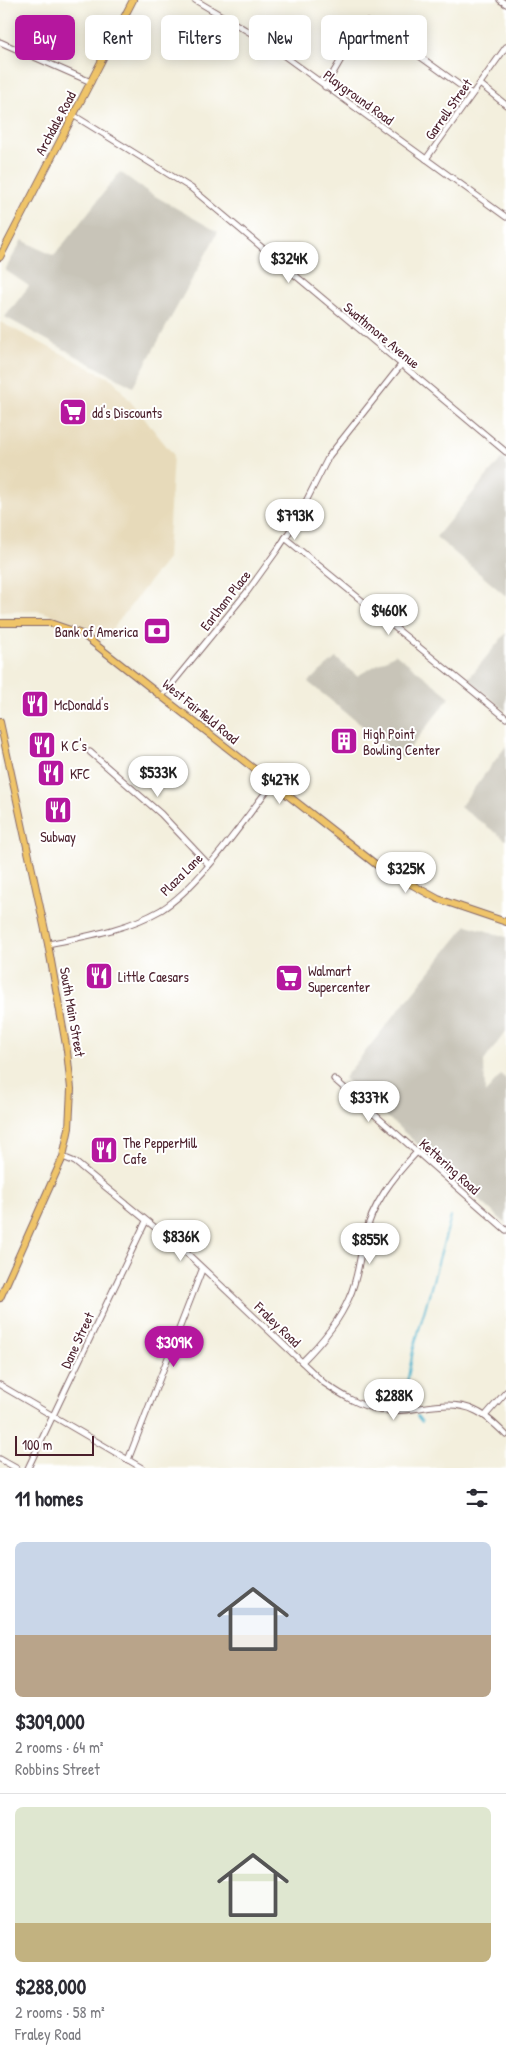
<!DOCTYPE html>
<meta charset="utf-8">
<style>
:root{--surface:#fff;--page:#f2f2f3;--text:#2b2b33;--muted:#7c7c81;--line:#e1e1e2;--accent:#b5179e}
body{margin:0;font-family:"Patrick Hand",sans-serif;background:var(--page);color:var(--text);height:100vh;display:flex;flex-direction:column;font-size:19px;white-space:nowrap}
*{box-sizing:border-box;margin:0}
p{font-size:16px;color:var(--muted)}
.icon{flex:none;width:28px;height:28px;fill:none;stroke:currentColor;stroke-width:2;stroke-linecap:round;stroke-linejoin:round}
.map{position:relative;height:1468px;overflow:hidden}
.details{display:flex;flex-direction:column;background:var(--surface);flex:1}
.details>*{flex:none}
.guide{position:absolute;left:15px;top:15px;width:476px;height:45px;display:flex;gap:10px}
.scale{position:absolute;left:15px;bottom:12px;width:79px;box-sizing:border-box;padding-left:5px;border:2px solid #4a1f2b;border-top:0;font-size:14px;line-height:18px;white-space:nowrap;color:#4a1f2b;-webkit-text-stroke:4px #fff;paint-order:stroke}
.price{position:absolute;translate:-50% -42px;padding:0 11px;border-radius:18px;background:#fff;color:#222;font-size:16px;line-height:32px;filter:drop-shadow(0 1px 2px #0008)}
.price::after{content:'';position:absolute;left:50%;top:30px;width:15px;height:11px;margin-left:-8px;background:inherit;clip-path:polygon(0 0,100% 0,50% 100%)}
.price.selected{background:var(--accent);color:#fff}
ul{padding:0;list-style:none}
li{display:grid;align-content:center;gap:10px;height:265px;padding:0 15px}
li+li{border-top:1px solid var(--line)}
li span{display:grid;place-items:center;height:155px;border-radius:8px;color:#555}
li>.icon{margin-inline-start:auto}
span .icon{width:90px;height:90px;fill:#fffc;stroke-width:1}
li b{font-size:21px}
h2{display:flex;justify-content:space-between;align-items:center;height:60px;padding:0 15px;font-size:21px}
.chip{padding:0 18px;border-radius:8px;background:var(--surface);box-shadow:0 2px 12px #0003;font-size:18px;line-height:45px}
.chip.selected{background:var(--accent);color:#fff}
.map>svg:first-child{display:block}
</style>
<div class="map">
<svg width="506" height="1468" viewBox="0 0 506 1468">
<rect width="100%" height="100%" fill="#fff"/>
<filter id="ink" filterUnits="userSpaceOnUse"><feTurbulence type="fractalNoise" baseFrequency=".02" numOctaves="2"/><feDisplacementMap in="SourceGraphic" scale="10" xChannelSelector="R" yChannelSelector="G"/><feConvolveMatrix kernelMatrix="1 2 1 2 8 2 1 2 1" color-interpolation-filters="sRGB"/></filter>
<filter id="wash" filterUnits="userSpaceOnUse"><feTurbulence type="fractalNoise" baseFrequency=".0096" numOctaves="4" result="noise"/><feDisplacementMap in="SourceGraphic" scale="20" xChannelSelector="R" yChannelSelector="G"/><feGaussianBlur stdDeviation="1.12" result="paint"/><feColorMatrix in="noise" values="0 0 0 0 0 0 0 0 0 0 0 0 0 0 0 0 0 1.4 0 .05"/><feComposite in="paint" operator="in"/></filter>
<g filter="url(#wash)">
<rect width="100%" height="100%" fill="#f3efdd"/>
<!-- built -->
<path fill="#e7daba" d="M0 322 113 380 173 454 167 559 103 641 84 626 40 611 0 612Z"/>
<!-- industrial -->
<g fill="#c8c4b8">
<path d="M120 172 148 192 218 232 133 387 5 317 29 286 5 270 22 240 54 256Z"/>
<path d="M502 458 506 461V596L436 537Z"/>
<path d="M506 633V711L468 679Z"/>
<path d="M396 654 450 697 402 758 308 682 336 658 357 676Z"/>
<path d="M506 746V840L460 807Z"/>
<path d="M467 925 506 937V1031L484 1061 485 1093 501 1075 506 1079V1224L344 1078Z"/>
</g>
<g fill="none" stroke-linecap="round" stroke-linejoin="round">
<!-- stream -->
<g stroke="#4db2cc" stroke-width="2">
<path d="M412 1403 407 1383 413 1351 451 1217"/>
<path d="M417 1416 422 1422"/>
</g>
</g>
</g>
<g filter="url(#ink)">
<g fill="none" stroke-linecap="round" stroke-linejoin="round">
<!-- minor casing -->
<g stroke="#856869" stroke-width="7">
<g id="minor">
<path d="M195 0 261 39 506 217"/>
<path d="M500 0 506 4"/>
<path d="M0 42 91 82"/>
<path d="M480 84 506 105"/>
<path d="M325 87 361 25 367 22 376 25 472 94"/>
<path d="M73 115 191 188 506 452"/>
<path d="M426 159 506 47"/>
<path d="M285 538 506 718"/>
<path d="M162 696 247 592 278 549 295 523 329 456 401 365"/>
<path d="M90 752 161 814 208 864"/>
<path d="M48 944C87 936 126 930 161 910 199 887 244 820 272 784"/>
<path d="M334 1079 506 1230"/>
<path d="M63 1157 75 1162 191 1257 324 1383C342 1395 359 1406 380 1410 411 1415 446 1396 476 1411 487 1416 497 1426 506 1435"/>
<path d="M302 1362C320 1344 339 1322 349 1298 358 1279 359 1259 364 1239 372 1204 393 1177 417 1152"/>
<path d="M0 1385 142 1468"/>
<path d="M485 1416 506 1392"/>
<path d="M0 1459 16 1468"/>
<path d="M128 1460 202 1270"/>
<path d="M28 1468 146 1221"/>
</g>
</g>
<!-- major casing -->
<g stroke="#856869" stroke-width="8">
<g id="major">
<path d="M0 257 133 0"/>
<path d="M0 623H50L82 634 378 866 438 899 506 922"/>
<path d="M0 722 48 944 67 1051 71 1089 69 1128 63 1157 0 1298"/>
</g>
</g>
<!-- minor -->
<use href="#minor" stroke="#fff" stroke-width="5"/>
<!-- major -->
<use href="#major" stroke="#efc469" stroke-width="6"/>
</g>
</g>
<!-- icons -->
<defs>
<g id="supermarket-square" transform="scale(1.4375)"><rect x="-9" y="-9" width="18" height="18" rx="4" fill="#b5179e" stroke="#fff"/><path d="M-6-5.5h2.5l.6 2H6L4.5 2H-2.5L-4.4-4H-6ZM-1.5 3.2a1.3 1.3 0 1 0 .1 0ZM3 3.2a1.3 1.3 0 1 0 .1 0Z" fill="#fff"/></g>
<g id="bank-square" transform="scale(1.4375)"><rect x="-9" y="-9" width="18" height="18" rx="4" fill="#b5179e" stroke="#fff"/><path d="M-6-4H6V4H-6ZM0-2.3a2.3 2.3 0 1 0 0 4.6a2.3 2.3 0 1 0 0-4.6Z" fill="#fff"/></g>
<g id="restaurant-square" transform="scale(1.4375)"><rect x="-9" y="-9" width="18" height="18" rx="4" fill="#b5179e" stroke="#fff"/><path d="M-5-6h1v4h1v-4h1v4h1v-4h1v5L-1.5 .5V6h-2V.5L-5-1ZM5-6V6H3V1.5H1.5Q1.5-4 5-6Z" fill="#fff"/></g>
<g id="building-square" transform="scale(1.4375)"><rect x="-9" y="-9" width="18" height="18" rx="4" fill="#b5179e" stroke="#fff"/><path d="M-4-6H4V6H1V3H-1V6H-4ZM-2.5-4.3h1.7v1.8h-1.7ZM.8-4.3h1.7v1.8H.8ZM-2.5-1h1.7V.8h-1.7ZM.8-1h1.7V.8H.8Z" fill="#fff"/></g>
</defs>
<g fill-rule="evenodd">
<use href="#supermarket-square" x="73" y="412"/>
<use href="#bank-square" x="157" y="631"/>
<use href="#restaurant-square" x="35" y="704"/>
<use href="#building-square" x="344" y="741"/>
<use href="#restaurant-square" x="42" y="745"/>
<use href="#restaurant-square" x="51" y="773"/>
<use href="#restaurant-square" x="58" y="810"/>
<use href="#restaurant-square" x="99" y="976"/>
<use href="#supermarket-square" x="289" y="978"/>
<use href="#restaurant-square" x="104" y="1150"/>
</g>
<g text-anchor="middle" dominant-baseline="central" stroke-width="4" stroke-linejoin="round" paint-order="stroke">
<!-- street labels -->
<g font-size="14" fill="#4a1f2b" stroke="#fff">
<text transform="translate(359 97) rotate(36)">Playground Road</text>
<text transform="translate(448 109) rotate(-55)">Garrell Street</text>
<text transform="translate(55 123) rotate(-62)">Archdale Road</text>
<text transform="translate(382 335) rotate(40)">Swathmore Avenue</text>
<text transform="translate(225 600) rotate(-52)">Earlham Place</text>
<text transform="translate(201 711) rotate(39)">West Fairfield Road</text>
<text transform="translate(181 874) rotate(-45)">Plaza Lane</text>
<text transform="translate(73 1012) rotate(80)">South Main Street</text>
<text transform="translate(450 1166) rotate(42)">Kettering Road</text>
<text transform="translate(278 1324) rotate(44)">Fraley Road</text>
<text transform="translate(77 1340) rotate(-65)">Dane Street</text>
</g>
<!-- poi labels -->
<g font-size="14" fill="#4a1f2b" stroke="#fff" text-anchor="start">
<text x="92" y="412">dd's Discounts</text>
<text x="138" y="631" text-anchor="end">Bank of America</text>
<text x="54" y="704">McDonald's</text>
<text x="363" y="733">High Point<tspan x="363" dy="16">Bowling Center</tspan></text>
<text x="61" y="745">K C's</text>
<text x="70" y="773">KFC</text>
<text x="58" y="836" text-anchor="middle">Subway</text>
<text x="308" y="970">Walmart<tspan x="308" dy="16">Supercenter</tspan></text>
<text x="118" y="976">Little Caesars</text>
<text x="123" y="1142">The PepperMill<tspan x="123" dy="16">Cafe</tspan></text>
</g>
</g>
</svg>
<div class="scale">100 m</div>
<b class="price" style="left:289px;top:284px">$324K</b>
<b class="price" style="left:295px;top:541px">$793K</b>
<b class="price" style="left:389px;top:636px">$460K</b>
<b class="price" style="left:158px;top:798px">$533K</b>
<b class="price" style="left:280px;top:805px">$427K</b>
<b class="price" style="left:406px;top:894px">$325K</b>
<b class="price" style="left:369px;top:1123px">$337K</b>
<b class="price" style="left:181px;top:1262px">$836K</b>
<b class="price" style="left:370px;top:1265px">$855K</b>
<b class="price selected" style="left:174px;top:1368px">$309K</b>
<b class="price" style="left:394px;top:1421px">$288K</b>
<div class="guide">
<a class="chip selected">Buy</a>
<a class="chip">Rent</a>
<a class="chip">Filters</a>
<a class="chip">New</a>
<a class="chip">Apartment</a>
</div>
</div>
<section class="details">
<h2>11 homes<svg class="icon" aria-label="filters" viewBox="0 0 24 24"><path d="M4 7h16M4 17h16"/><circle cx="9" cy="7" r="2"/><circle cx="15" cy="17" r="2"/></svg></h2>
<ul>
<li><span style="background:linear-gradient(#c9d6e8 60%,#b9a48a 0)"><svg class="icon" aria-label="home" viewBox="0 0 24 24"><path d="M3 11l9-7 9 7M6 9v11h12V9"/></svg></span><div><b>$309,000</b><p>2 rooms · 64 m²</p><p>Robbins Street</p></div></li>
<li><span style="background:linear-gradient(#dfe7d0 75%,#c2b280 0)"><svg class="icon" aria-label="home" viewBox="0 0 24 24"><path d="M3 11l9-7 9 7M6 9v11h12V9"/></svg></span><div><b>$288,000</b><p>2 rooms · 58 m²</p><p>Fraley Road</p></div></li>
</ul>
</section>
